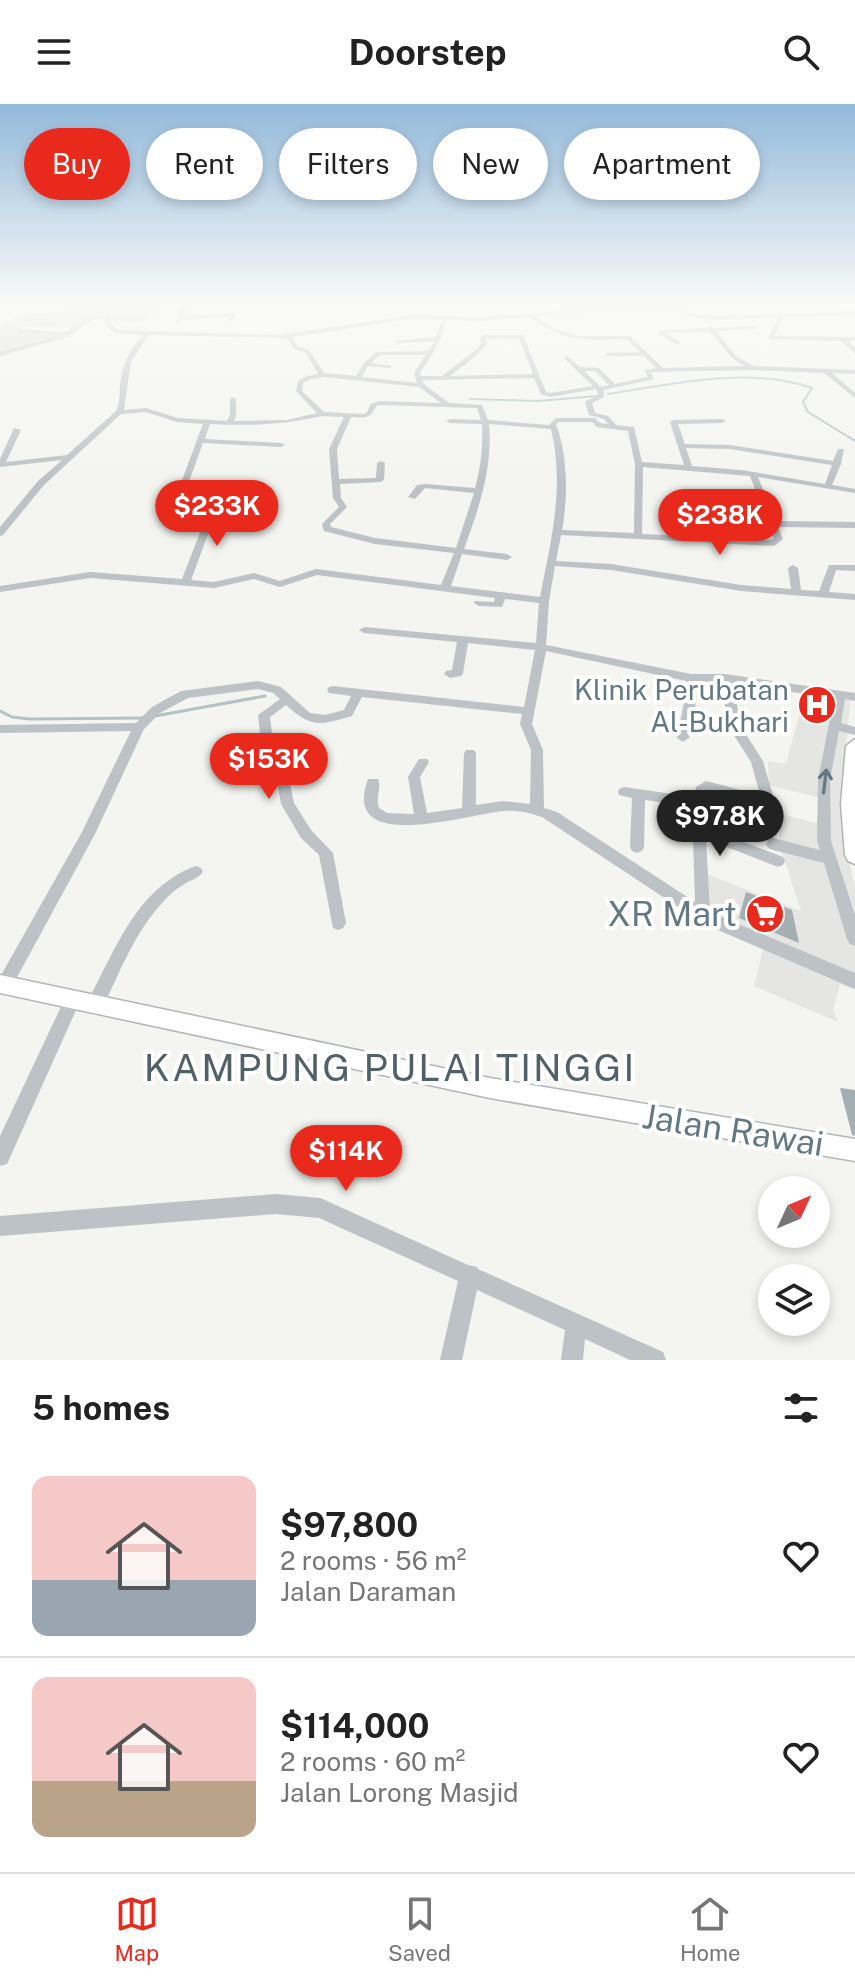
<!DOCTYPE html>
<meta charset="utf-8">
<style>
:root{--surface:#fff;--page:#f6f6f6;--text:#222;--muted:#767676;--line:#e0e0e0;--accent:#e8291c}
body{margin:0;font-family:"Public Sans",sans-serif;background:var(--page);color:var(--text);height:100vh;display:flex;flex-direction:column;font-size:30px;white-space:nowrap}
*{box-sizing:border-box;margin:0}
p{font-size:26px;color:var(--muted)}
.icon{flex:none;width:44px;height:44px;fill:none;stroke:currentColor;stroke-width:2;stroke-linecap:round;stroke-linejoin:round}
.map{position:relative;height:1256px;overflow:hidden}
.sheet{display:flex;flex-direction:column;background:var(--surface);flex:1}
.sheet>*{flex:none}
.guide{position:absolute;left:24px;top:24px;width:808px;height:72px;display:flex;gap:16px}
.needle{width:52px;rotate:46deg}
.fabs{position:absolute;left:758px;top:1072px;display:grid;gap:16px}
.fabs a{display:grid;place-items:center;width:72px;height:72px;border-radius:50%;background:var(--surface);box-shadow:0 4px 12px #0003;font-size:40px}
.price{position:absolute;translate:-50% -68px;padding:0 18px;border-radius:28px;background:var(--accent);color:#fff;font-size:26px;line-height:52px;filter:drop-shadow(0 2px 4px #0008)}
.price::after{content:'';position:absolute;left:50%;top:48px;width:24px;height:18px;margin-left:-12px;background:inherit;clip-path:polygon(0 0,100% 0,50% 100%)}
.price.active{background:#222;color:#fff}
ul{padding:0;list-style:none}
li{display:flex;align-items:center;gap:24px;height:200px;padding:0 32px}
li+li{border-top:2px solid var(--line)}
li span{display:grid;place-items:center;flex:none;width:224px;height:160px;border-radius:16px;color:#555}
li>.icon{margin-inline-start:auto}
span .icon{width:96px;height:96px;fill:#fffc;stroke-width:1}
li b{font-size:34px}
h2{display:flex;justify-content:space-between;align-items:center;height:96px;padding:0 32px;font-size:34px}
.tag{padding:0 28px;border-radius:36px;background:var(--surface);box-shadow:0 4px 12px #0003;font-size:28px;line-height:72px}
.tag.active{background:var(--accent);color:#fff}
header{display:flex;justify-content:space-between;align-items:center;height:104px;padding:0 32px;background:var(--surface);font-size:36px;font-weight:700}
.menu{display:flex;justify-content:space-around;align-items:center;height:112px;border-top:2px solid var(--line);background:var(--surface);font-size:22px;color:var(--muted)}
.menu a{display:grid;justify-items:center;gap:4px}
.menu .active{color:var(--accent)}
.map>svg:first-child{display:block}
</style>
<header><svg class="icon" aria-label="menu" viewBox="0 0 24 24"><path d="M4 6h16M4 12h16M4 18h16"/></svg>Doorstep<svg class="icon" aria-label="search" viewBox="0 0 24 24"><circle cx="10" cy="10" r="6"/><path d="M15 15l6 6"/></svg></header>
<div class="map">
<svg width="855" height="1256" viewBox="0 0 855 1256">
<rect width="100%" height="100%" fill="#f4f4f0"/>
<!-- built -->
<path fill="#e5e5e3" d="M806 585 851 590 841 693 848 754 855 783V886L840 880 833 906 838 918 754 882 763 845 710 821 707 770 801 807 779 739 780 710 822 720 821 694 769 681 768 657 786 660Z"/>
<!-- green -->
<g fill="#d4d9cf">
<path d="M111 203 161 205C136 229 136 214 111 219L107 210Z"/>
<path d="M98 206 102 208 100 211 75 224 24 222 19 226 65 230 0 249V222L16 212Z"/>
</g>
<g fill="none" stroke-linecap="round" stroke-linejoin="round">
<!-- stream-far1 -->
<g stroke="#b3c3c5" stroke-width="2">
<path d="M608 290C673 280 748 262 812 284L803 298 808 308 855 337"/>
<path d="M470 295 538 297 597 292"/>
</g>
<!-- stream -->
<g stroke="#b3c3c5" stroke-width="3">
<path d="M0 607 12 613 30 615 143 614"/>
<path d="M155 612 265 592"/>
</g>
</g>
<!-- building -->
<g fill="#a4afb2">
<path d="M746 788 792 806 799 839 739 814Z"/>
<path d="M840 984 855 986V1032L852 1031Z"/>
</g>
<g fill="none" stroke-linecap="round" stroke-linejoin="round">
<!-- major casing -->
<g stroke="#b0b6b9" stroke-width="3">
<path id="major" d="M0 871 490 974 855 1035V1057L490 994 0 889Z"/>
</g>
<!-- highway casing -->
<g stroke="#b0b5b7" stroke-width="3">
<path id="highway" d="M855 635V760L848 757 845 751 841 700 846 642Z"/>
</g>
<!-- minor -->
<g fill="#bcc2c5" fill-rule="evenodd">
<path d="M104 201H110L109 218 118 226 280 231 412 211 480 213 612 203H674L698 210 717 212 855 207V211L783 213 774 232 855 233V237H848L855 244V249L841 237 768 235 778 213 717 216 697 214 674 207H612L536 212 552 224 577 232H630L663 264 745 262 732 254 710 228 666 229 680 238 678 241 658 229V227L707 224 710 222 713 224 755 222 757 225 716 227 736 252 754 262 855 266V270L832 269 855 289V294L824 269 752 266 651 268 654 275 603 286 604 293 592 299 595 309 608 312 616 321 634 323 642 358 684 361 670 318 674 316 722 315 726 317 722 319 678 320 685 340 730 341 833 357 838 345H844L841 360 832 381 855 385V389L758 373 776 417 855 418V424L778 423 783 435 774 442 561 431 556 457 611 460 741 481 791 485 788 464 793 461 798 464 801 486 819 487 829 461H855V467L836 466 829 488 855 490V496L741 487 611 466 555 462 549 497 546 541 691 570H725L855 589V597L845 595 841 619 855 623V631L839 627 830 676 831 737 855 811V842L850 840 847 835 824 759 773 746 768 744 766 740 768 736 773 734 820 746 817 737 818 676 834 594 732 579 742 624 763 657 775 698 773 702 768 703 708 687 705 699 706 724 783 753 785 757 783 761 778 763 706 735 710 808 855 869V885L704 820 542 713C530 709 517 706 504 707 471 709 339 753 368 675H378C382 684 375 694 379 704L387 709 414 710 408 673 419 655H427L429 658 420 673 427 709 462 704 464 649 466 646H474L476 649V701L503 697 530 700 531 646 520 620 522 610 362 593 352 612C320 621 312 625 286 601L270 613 274 646 287 665 294 699 311 726 333 749 346 819 343 824 338 826 333 824 319 751 301 734 281 700 275 666 262 647 258 611 280 595 273 589 258 585 188 594 160 609 144 625 95 730 10 886 4 889 0 887V873L82 728 131 627 0 629V621L136 619 152 603 181 587 258 577 281 583 310 609 325 611 344 606 351 592 329 589 327 586 329 583 333 582 524 603 535 546 468 539 463 569 461 572 450 574 444 570 446 567 452 566 457 538 364 529 359 526 364 523 536 539 539 499 505 495 502 503 479 502 474 499 475 497 494 498 495 494 317 471 280 483 254 475 214 484 90 474 0 488V482L90 468 182 475 211 400 187 399 176 392 203 320 177 318 146 308 121 310 44 381 3 431 0 432V423L38 377 62 356 0 363V355L14 324 21 326 6 358 67 351 116 307C121 296 119 285 121 273 124 256 132 243 143 231L114 229 103 218 104 213 90 217 67 233 0 252V248L63 231 19 228 17 225 66 228 86 215 104 210V205L45 213 27 212 25 209H45L104 203ZM529 213C567 239 583 236 627 235L640 248 607 249 605 252H644L656 264 645 266 648 273 615 280 599 264 580 263 566 251 564 254 593 282 550 289 546 288 523 231H483L480 233 481 240 478 244 442 272H421L420 269C433 249 440 239 447 216L480 217ZM412 215 442 216 436 233 394 237 397 239 435 237 428 247 376 248 364 259 356 272 324 269 309 246 298 243 292 233ZM149 231 287 234 294 245 305 248 318 270 307 272 298 277 296 287 317 309 287 316 234 317 236 311V295L233 293 230 295V311L227 317 178 314 146 304 124 306 131 257ZM519 234 533 270 450 272 477 251 487 240 486 235ZM380 251H426L414 269 417 279 362 273 368 262 391 264V262L371 259ZM584 267H595L609 281 601 283ZM324 273 419 283 441 299 379 297 371 300 367 308 364 310 324 308 302 287 303 279 311 275ZM534 274 541 290 550 293 596 285 598 291 585 298 589 311 604 315 608 320 600 319 595 314H556L549 321 488 316 482 301 449 299 424 280 422 276ZM380 301 477 304 481 316 450 315 446 317 450 319 482 320C483 342 481 363 475 384L425 380 417 381 408 393 415 395 425 384 474 389 456 444 375 434 331 423 330 420 347 403 341 394 340 380 380 378 384 376 385 359 381 357 377 359 376 374 339 375 337 345 351 313C364 314 371 315 376 302ZM322 312 344 313 329 345 333 394 339 403 322 420 324 427 375 440 454 449 441 481 316 465 280 477 254 469 214 478 191 476 220 398C210 392 195 399 184 391L203 339 281 343 285 341 281 339 205 335 210 320C251 322 281 321 322 312ZM558 318H592L597 323 628 327 635 360 634 429 562 426C568 396 568 349 556 321ZM489 320 551 325C565 384 551 436 540 493L451 482 462 450 507 456 512 453 507 450 464 445C479 404 493 364 489 320ZM686 344 730 345 832 361 825 380 741 366 692 362ZM643 363 750 372 774 434 772 436 642 430ZM546 547 686 577V588L677 634 683 638 689 634 698 588 697 578H720L730 625 751 658 760 691 706 677 696 683 693 693 624 683 619 685 618 688 619 691 632 694 630 743 632 747 637 749 642 747 644 743 645 696 692 703 695 798 557 708 544 704 543 646 532 620Z"/>
<path d="M183 201H189L183 212 233 209 236 211 231 218 228 216 230 213 181 216 179 220H175Z"/>
<path d="M291 201H334L331 203Z"/>
<path d="M196 762 201 764 203 768C198 775 190 776 183 781 176 785 169 791 164 797 135 827 120 868 102 905L96 907 90 905 88 899 90 893C117 842 138 783 196 762Z"/>
<path d="M73 887 79 890 81 895 7 1060 0 1062V1032L67 890Z"/>
<path d="M276 1090 320 1094 327 1097 468 1161 477 1163 478 1165 663 1248 666 1256H630L585 1235 583 1256H561L565 1226 477 1186 462 1256H440L458 1177 319 1114 276 1110 0 1132V1112Z"/>
</g>
<!-- major -->
<use href="#major" fill="#fff" fill-rule="evenodd"/>
<!-- highway -->
<use href="#highway" fill="#fff" fill-rule="evenodd"/>
</g>
<!-- one-way arrows -->
<defs><path id="oneway-shaft" d="M-6 0H5M1.5-3L5.5 0L1.5 3" fill="none" stroke-width="1.6" stroke-linecap="round" stroke-linejoin="round" transform="scale(2)"/></defs>
<use stroke="#627982" href="#oneway-shaft" transform="translate(825 677) rotate(-83)"/>
<!-- sky -->
<linearGradient id="sky" x2="0" y2="1"><stop stop-color="#93bada"/><stop offset="0.53" stop-color="#fafaf8"/><stop offset="1" stop-color="#fafaf8" stop-opacity="0"/></linearGradient>
<rect width="855" height="377" fill="url(#sky)"/>
<!-- icons -->
<defs>
<g id="hospital-disc" transform="scale(2)"><circle r="9.5" fill="#e8291c" stroke="#fff"/><path d="M-5-5h3v3.5h4V-5h3V5h-3V1.5h-4V5h-3Z" fill="#fff"/></g>
<g id="supermarket-disc" transform="scale(2)"><circle r="9.5" fill="#e8291c" stroke="#fff"/><path d="M-6-5.5h2.5l.6 2H6L4.5 2H-2.5L-4.4-4H-6ZM-1.5 3.2a1.3 1.3 0 1 0 .1 0ZM3 3.2a1.3 1.3 0 1 0 .1 0Z" fill="#fff"/></g>
</defs>
<g fill-rule="evenodd">
<use href="#hospital-disc" x="817" y="601"/>
<use href="#supermarket-disc" x="765" y="810"/>
</g>
<g text-anchor="middle" dominant-baseline="central" stroke-width="8" stroke-linejoin="round" paint-order="stroke">
<!-- poi labels -->
<g font-size="28" fill="#627982" stroke="#fff" text-anchor="end">
<text x="789" y="585">Klinik Perubatan<tspan x="789" dy="32">Al-Bukhari</tspan></text>
</g>
<!-- near-poi labels -->
<g font-size="34" fill="#627982" stroke="#fff" text-anchor="end">
<text x="737" y="810">XR Mart</text>
</g>
<!-- near-street labels -->
<g font-size="34" fill="#627982" stroke="#fff">
<text transform="translate(733 1026) rotate(9)">Jalan Rawai</text>
</g>
<!-- near-quarter labels -->
<g font-size="38" letter-spacing="2" fill="#506167" stroke="#fff">
<text x="390" y="963">KAMPUNG PULAI TINGGI</text>
</g>
</g>
</svg>
<div class="fabs">
<a><svg class="needle" viewBox="-14 -14 28 28"><path d="M0-13l5 13h-10z" fill="#e53935"/><path d="M0 13l5-13h-10z" fill="#767676"/></svg></a>
<a><svg class="icon" aria-label="layers" viewBox="0 0 24 24"><path d="M12 4l9 5-9 5-9-5zM3 14l9 5 9-5"/></svg></a>
</div>
<b class="price" style="left:217px;top:444px">$233K</b>
<b class="price" style="left:720px;top:453px">$238K</b>
<b class="price" style="left:269px;top:697px">$153K</b>
<b class="price active" style="left:720px;top:754px">$97.8K</b>
<b class="price" style="left:346px;top:1089px">$114K</b>
<div class="guide">
<a class="tag active">Buy</a>
<a class="tag">Rent</a>
<a class="tag">Filters</a>
<a class="tag">New</a>
<a class="tag">Apartment</a>
</div>
</div>
<section class="sheet">
<h2>5 homes<svg class="icon" aria-label="filters" viewBox="0 0 24 24"><path d="M4 7h16M4 17h16"/><circle cx="9" cy="7" r="2"/><circle cx="15" cy="17" r="2"/></svg></h2>
<ul>
<li><span style="background:linear-gradient(#f6c9c9 65%,#9aa5b1 0)"><svg class="icon" aria-label="home" viewBox="0 0 24 24"><path d="M3 11l9-7 9 7M6 9v11h12V9"/></svg></span><div><b>$97,800</b><p>2 rooms · 56 m²</p><p>Jalan Daraman</p></div><svg class="icon" aria-label="heart" viewBox="0 0 24 24"><path d="M12 20l-8-8c-3-5 5-10 8-4 3-6 11-1 8 4z"/></svg></li>
<li><span style="background:linear-gradient(#f6c9c9 65%,#b9a48a 0)"><svg class="icon" aria-label="home" viewBox="0 0 24 24"><path d="M3 11l9-7 9 7M6 9v11h12V9"/></svg></span><div><b>$114,000</b><p>2 rooms · 60 m²</p><p>Jalan Lorong Masjid</p></div><svg class="icon" aria-label="heart" viewBox="0 0 24 24"><path d="M12 20l-8-8c-3-5 5-10 8-4 3-6 11-1 8 4z"/></svg></li>
</ul>
</section>
<nav class="menu">
<a class="active"><svg class="icon" aria-label="map" viewBox="0 0 24 24"><path d="M3 6l6-2 6 2 6-2v14l-6 2-6-2-6 2zM9 4v14M15 6v14"/></svg>Map</a>
<a><svg class="icon" aria-label="saved" viewBox="0 0 24 24"><path d="M7 4h10v16l-5-4-5 4z"/></svg>Saved</a>
<a><svg class="icon" aria-label="home" viewBox="0 0 24 24"><path d="M3 11l9-7 9 7M6 9v11h12V9"/></svg>Home</a>
</nav>
